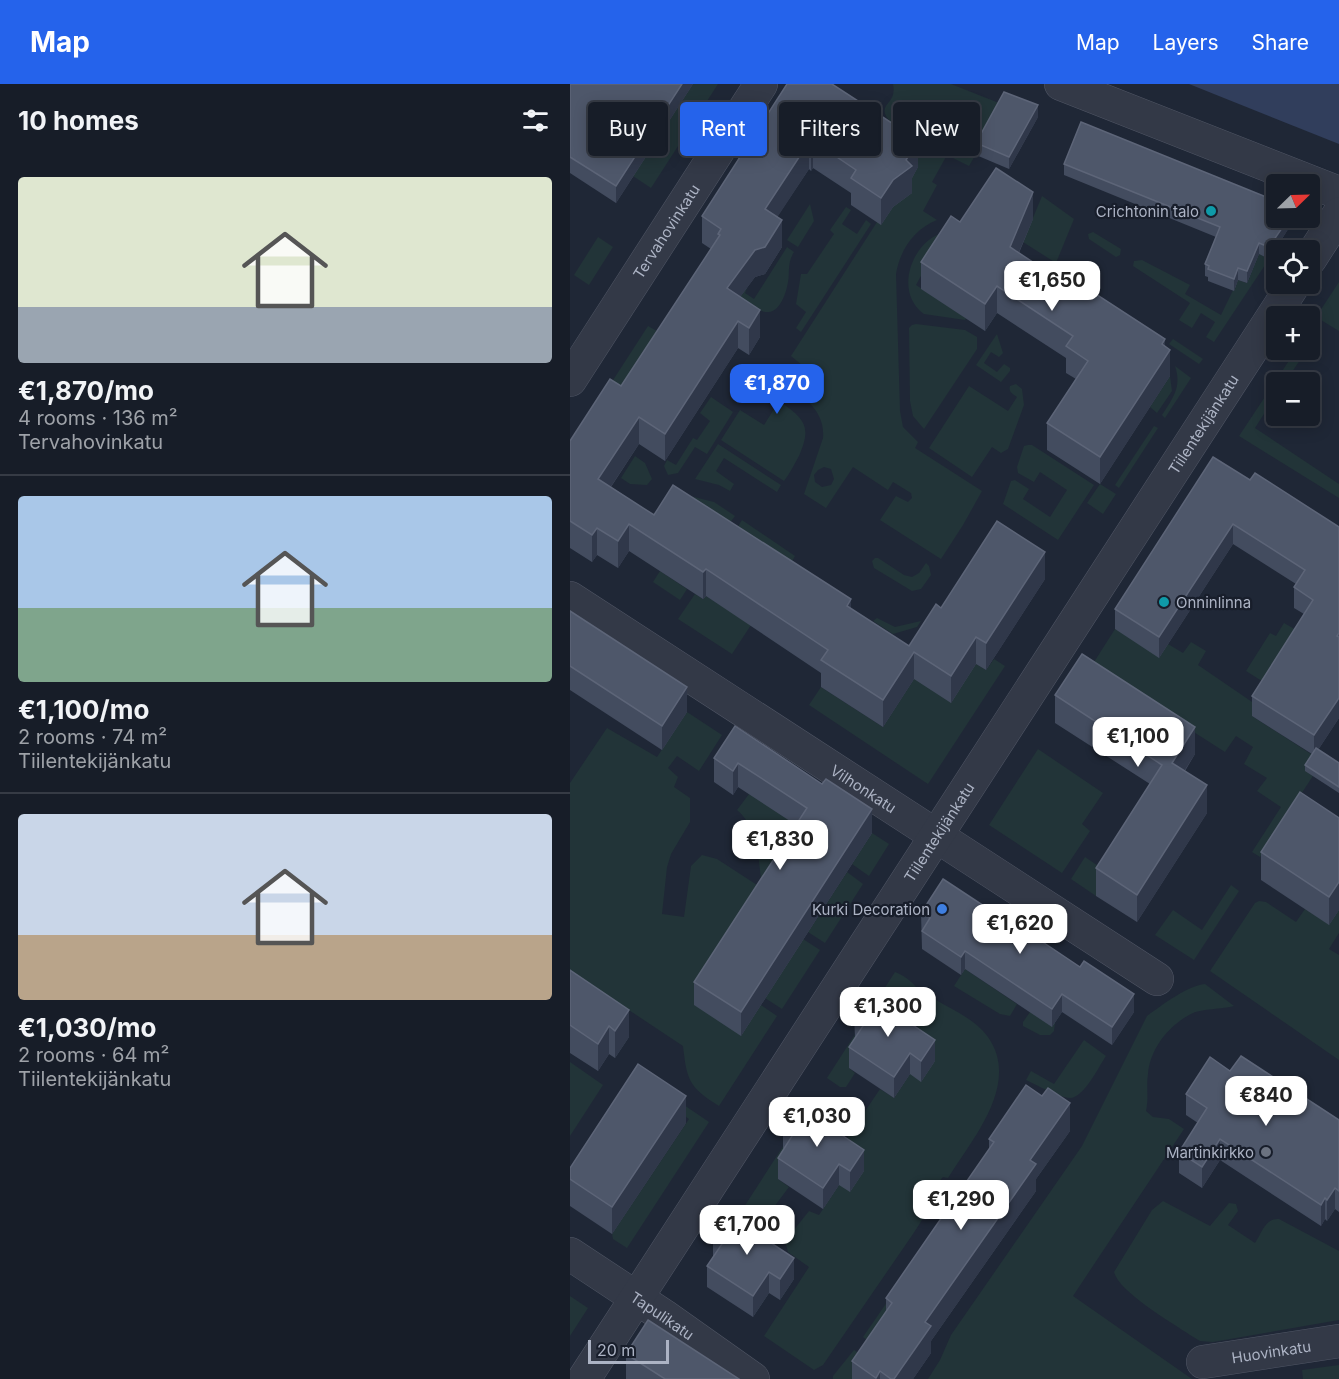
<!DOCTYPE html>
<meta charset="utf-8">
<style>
:root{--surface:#171d28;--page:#202630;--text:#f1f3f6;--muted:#9ea2a8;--line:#363b45;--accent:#2563eb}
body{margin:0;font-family:Inter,sans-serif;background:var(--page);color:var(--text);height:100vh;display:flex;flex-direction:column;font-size:22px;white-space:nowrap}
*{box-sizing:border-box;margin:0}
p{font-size:20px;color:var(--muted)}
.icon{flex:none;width:33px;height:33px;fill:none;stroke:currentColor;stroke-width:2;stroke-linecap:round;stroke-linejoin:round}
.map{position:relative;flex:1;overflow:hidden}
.drawer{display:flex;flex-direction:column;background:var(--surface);width:570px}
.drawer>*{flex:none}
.banner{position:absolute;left:18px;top:18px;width:570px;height:54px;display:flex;gap:12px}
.needle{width:39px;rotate:67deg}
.tools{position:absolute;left:696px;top:90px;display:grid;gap:12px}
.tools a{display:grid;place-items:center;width:54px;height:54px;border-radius:6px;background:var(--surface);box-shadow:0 3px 15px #0003,0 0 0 2px var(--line);font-size:30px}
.scale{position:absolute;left:18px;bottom:15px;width:81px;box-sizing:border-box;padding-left:6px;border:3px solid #acb3c4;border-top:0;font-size:16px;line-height:21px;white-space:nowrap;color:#acb3c4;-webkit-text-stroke:4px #181e2b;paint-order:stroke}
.price{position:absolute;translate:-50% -51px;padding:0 14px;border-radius:12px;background:#fff;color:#222;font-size:20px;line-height:39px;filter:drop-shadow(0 2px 3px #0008)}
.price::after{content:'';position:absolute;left:50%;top:36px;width:18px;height:14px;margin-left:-9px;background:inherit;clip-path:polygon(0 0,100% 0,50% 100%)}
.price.current{background:var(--accent);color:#fff}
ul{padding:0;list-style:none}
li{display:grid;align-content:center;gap:12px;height:318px;padding:0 18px}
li+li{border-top:2px solid var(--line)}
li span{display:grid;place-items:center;height:186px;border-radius:6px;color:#555}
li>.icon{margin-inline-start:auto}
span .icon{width:108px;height:108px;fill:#fffc;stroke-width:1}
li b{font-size:26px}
h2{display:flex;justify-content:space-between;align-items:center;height:72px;padding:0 18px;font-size:26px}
.tag{padding:0 21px;border-radius:6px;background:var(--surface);box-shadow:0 3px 15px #0003,0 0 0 2px var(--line);font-size:21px;line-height:54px}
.tag.current{background:var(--accent);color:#fff}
header{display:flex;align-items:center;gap:36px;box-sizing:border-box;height:84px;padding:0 30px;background:var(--accent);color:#fff}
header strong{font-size:28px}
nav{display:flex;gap:33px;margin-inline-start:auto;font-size:21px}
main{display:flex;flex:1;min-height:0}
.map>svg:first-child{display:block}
</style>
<header>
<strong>Map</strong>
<nav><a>Map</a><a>Layers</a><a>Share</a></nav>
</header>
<main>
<section class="drawer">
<h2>10 homes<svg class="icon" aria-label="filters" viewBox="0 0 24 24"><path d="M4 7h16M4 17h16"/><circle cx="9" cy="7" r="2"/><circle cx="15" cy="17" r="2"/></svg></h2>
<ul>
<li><span style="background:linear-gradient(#dfe7d0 70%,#9aa5b1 0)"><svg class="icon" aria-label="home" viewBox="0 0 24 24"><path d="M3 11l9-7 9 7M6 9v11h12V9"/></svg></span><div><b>€1,870/mo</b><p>4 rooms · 136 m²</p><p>Tervahovinkatu</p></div></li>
<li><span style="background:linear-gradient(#a9c7e8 60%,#7fa58c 0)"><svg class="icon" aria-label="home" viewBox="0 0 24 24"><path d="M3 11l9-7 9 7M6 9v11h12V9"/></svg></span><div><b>€1,100/mo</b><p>2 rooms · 74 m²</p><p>Tiilentekijänkatu</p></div></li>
<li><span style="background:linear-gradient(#c9d6e8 65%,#b9a48a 0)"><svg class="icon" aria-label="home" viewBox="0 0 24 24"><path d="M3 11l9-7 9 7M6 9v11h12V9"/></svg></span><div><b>€1,030/mo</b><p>2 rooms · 64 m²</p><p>Tiilentekijänkatu</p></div></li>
</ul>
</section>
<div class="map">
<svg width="769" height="1295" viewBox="0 0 769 1295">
<rect width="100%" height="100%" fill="#1f2736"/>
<!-- green -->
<g fill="#223438" fill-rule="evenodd">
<path d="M123 0H148L81 104 63 92Z"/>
<path d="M323 0H381L434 21 399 82 377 71 362 98 367 101 353 127 367 136C344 145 330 166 326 190L330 327 333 343 348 358 345 364 412 407 393 441 371 475 310 436 326 412 338 418 342 414 341 409 323 398 318 406 283 383 256 424 234 410 253 354C255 329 238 316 219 303L232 281 221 272 307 138 336 103 348 83 339 77 351 58C342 52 307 36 316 22 322 14 325 11 323 0ZM254 383 261 385 264 395 261 401 252 403 245 398 244 391 248 386Z"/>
<path d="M472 112 504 135 486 179 453 158Z"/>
<path d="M240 120 244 137 228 163 217 156Z"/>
<path d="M276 123 281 126 272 140 287 150 296 136 301 140 231 248 226 244 236 228 226 220 231 190H237L264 150 260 146Z"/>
<path d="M375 148 346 201 396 234 395 236 354 230C323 208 342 156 375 148Z"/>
<path d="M523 148 551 165 550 171 546 173 519 155 518 150Z"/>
<path d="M28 153 43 163 19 201 4 191Z"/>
<path d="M217 163 224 168C216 181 221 189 217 203 215 212 209 227 199 228 187 230 154 205 143 197L151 184 178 202 175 209 184 215Z"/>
<path d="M689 170 699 175 644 258 636 253 645 238 631 229 622 244 609 236 620 219 563 182 564 177 572 176 620 201 615 210 651 231 668 196 677 199Z"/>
<path d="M769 198V247L746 233Z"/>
<path d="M346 240 395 246 407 253V265L354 345 343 332 340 317 339 244 342 241Z"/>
<path d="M78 242 92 250 49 316 36 307Z"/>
<path d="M427 250 433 269 429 273 421 268 414 279 427 288 434 280 440 284V287L431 298 406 281Z"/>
<path d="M603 255 633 275 629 280 599 260Z"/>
<path d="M726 266H737L715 298H706V311L685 344 769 400V414L669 352Z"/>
<path d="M605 282 621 294 595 334 592 331C603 314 612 303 605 282Z"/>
<path d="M600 292 602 307 587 329 580 323Z"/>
<path d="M446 300 452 305 454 321 438 365 431 369 422 363 402 393 359 364 399 302 438 327 447 313C443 310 438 308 440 302Z"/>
<path d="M141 313 163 328 137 370 125 363 108 389 98 391 94 382 97 376 106 381 123 354 127 356 140 337 130 329Z"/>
<path d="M209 317C235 335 242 342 229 372 224 381 220 389 214 397L151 356 170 326 194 341Z"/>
<path d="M584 342 588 344 549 404 545 401Z"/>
<path d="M148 360 211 401 207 408 154 374 146 387 164 400 160 407 149 401 125 395Z"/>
<path d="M458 361H462L524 401 488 456 433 420 441 397 445 396 459 405 453 415 480 433 497 406 470 388 464 398 448 389 447 383 454 362Z"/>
<path d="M65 372 75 379 82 395 77 401 60 400 51 394Z"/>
<path d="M530 400 546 410 533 430 517 419Z"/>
<path d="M120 412 144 418 165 432 159 440Z"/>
<path d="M172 436 225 472 221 479 167 444Z"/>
<path d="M305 474H308L334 491 342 493 349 489 356 479 359 482 361 491 351 505 342 507 304 484 302 477Z"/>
<path d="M90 487 117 505 110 516 83 498Z"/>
<path d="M125 510 133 515 136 512 181 541 162 570 108 535Z"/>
<path d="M307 534 325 543 351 537 347 543 323 550 303 537Z"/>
<path d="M714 539 728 547 695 599 676 587 700 549 706 552Z"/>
<path d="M545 545 598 560 613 569 621 558 636 567 628 581 688 622 682 632 744 672 754 675 690 773 682 768 711 723 687 707 697 694 674 680 683 663 666 652 655 668 544 597H512Z"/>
<path d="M424 575 435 582 358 700 239 621 251 603 313 643 344 595 406 580 416 586Z"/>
<path d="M117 628 152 651 129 687 107 672 98 684 108 693 104 703 120 714V738L101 770 97 783 92 830 114 833 121 782 132 771 147 775 198 808 170 952 191 921 207 932 149 1022C119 1003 117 997 113 962L0 887V699L37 644 87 673Z"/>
<path d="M468 665 533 709 512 740 520 747 492 789 419 741Z"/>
<path d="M179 710 252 724 191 794C188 770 187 743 167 726Z"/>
<path d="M302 749 319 760 299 792 282 780Z"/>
<path d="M515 773 540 790 526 812 501 795Z"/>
<path d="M277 788 293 800 255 859 238 848Z"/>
<path d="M661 801 669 807 624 876 585 851 603 826 632 846Z"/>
<path d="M689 817 696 818 726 838 735 825 759 840 769 826V849L759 865 769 871V976L640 887 685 819Z"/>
<path d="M233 855 250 866 212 925 195 914Z"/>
<path d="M395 885 447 920 440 932 430 930 384 902Z"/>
<path d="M325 888C336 892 348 902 352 913L324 950 295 960 279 984 285 989 276 1003H270L257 994Z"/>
<path d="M635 900 664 922C653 925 631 925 623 929 600 940 580 964 578 990 576 1003 579 1014 576 1027L583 1033 599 1035 614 1045 503 1212 622 1295H358L370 1276 381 1251 512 1062 577 932C592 921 617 902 635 900Z"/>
<path d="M366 916C383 926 406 936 418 953 451 1000 402 1055 378 1094L373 1093 361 1107V1122L343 1150 253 1281 244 1286 194 1252 239 1183 218 1168 215 1157 239 1127 249 1131 269 1101 267 1069 310 1005 324 1014 340 990 339 959 359 922Z"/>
<path d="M460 928 485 939 484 947 480 951H470L453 942V938Z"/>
<path d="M514 956 536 972C529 982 514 1014 500 1014 488 1013 467 1001 456 996L461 987 484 1000Z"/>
<path d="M0 978 33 1001 0 1052Z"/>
<path d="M111 1019 139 1038 57 1164 43 1155 42 1150 119 1035 106 1026Z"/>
<path d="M239 1022C248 1029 260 1033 258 1046L213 1063 224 1071 208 1095 219 1103 198 1131 190 1132 174 1123Z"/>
<path d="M593 1117 640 1142 659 1119 666 1120 668 1127 658 1141 685 1159C692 1149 695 1134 709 1135L769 1167V1236L643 1258 630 1257 620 1251C601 1238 549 1208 544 1188L582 1126Z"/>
<path d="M322 1211 309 1265 293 1253Z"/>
<path d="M0 1212 18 1224 0 1252Z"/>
<path d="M284 1266 301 1277 288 1295H263V1292Z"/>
<path d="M769 1281V1295H733L732 1286Z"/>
</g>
<!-- water -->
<path fill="#313e5c" d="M619 0H769V60Z"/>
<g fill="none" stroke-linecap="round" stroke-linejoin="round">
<!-- minor casing -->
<g stroke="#505665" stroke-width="34">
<g id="minor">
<path d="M491 0 769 109"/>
<path d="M740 175 769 130"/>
<path id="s1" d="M0 296 191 0"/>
<path id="s2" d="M0 514 587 895"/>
<path id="s3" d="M0 1170 94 1232 183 1295"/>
<path id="s4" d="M633 1278 769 1257"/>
<path id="s5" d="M14 1295 724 200"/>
</g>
</g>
<!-- minor -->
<use href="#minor" stroke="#333947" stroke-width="33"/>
</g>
<!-- wall -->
<g fill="#434c5f">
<path d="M0 0H123L46 119 0 89Z"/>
<path d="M217 0 348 83 342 94V109L323 123 311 141 281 121V109L243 84 241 87 239 85 207 133 212 163 195 190 185 193 170 213 190 253 179 271 168 264 95 377 69 360 41 403 84 431 281 525 339 562 371 524 475 495 416 586 406 580 381 619 344 595 313 643 251 603V589L136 512 133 515 59 467 48 484 27 471 22 478 0 464V357L51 302 141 165 132 159V132Z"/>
<path d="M468 33 439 85 406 71V59Z"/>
<path d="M494 80 724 134V136L699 175 689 170 677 199 668 196 664 207 638 197V193L635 192V180L646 153 494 91Z"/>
<path d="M463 135 449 169 505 206 595 262 600 292 530 400 477 366V339L506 295 496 289V274L427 229 415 247 351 205V178L390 138Z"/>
<path d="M680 396 769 443V634L748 666 769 679V709L735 687V681L742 670 682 632V612L734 530 724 524V503L726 500 663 460 589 574 545 545V525Z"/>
<path d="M0 527 117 628 92 666 0 606Z"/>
<path d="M485 611 625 670 615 687 637 729 567 838 526 812V784L580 700 485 639Z"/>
<path d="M165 642 302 749 171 952 124 921V898L226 741 168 703 163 711 144 698V674Z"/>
<path d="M769 734V826L759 841 691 796V768Z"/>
<path d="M351 829 564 928 542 961 492 928 482 943 395 885 391 891 352 865Z"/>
<path d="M0 886 59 953 45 974 39 970 28 987 0 969Z"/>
<path d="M284 932 365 977 351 998 340 990 324 1014 279 984V963L285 953Z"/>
<path d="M660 987 769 1036V1128L765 1125 757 1137 755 1135 751 1142 650 1076 632 1104 609 1089V1068L628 1039 616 1031V1010Z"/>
<path d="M116 1039 42 1150 0 1122V1084Z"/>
<path d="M213 1042 294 1087 280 1108 269 1101 253 1125 208 1095V1074L214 1064H213Z"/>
<path d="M500 1047 466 1095V1107L361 1257V1269L343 1295H282V1277L316 1228V1214L419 1065V1055Z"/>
<path d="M143 1150 224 1195 210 1216 199 1209 183 1233 137 1203V1182L144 1172H143Z"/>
<path d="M56 1270 169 1295H56Z"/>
</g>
<!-- shaded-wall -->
<g fill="#30384a">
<path d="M112 0H123L46 119V102Z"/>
<path d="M468 21V33L439 85V73Z"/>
<path d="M348 56V83L342 94V109L323 123 311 141V114Z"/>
<path d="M243 57V84L241 87V60Z"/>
<path d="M239 58V85L195 152V125Z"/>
<path d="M463 108V135L440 189V163Z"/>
<path d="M719 134H724V136L699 175V163Z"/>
<path d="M212 136V163L195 190 185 193 157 231V204L185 166Z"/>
<path d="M689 159V170L677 199V187Z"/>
<path d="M668 184V196L664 207V195Z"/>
<path d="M427 202V229L415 247V220Z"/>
<path d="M190 226V253L179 271V244Z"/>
<path d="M168 237V264L95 377V350Z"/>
<path d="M595 255V274L600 266V292L530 400V373Z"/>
<path d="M69 333V360L28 422V395Z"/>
<path d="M59 440V467L48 484V457Z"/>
<path d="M663 440V460L589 574V553Z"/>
<path d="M27 444V471L22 478V451Z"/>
<path d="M475 468V495L416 586V559Z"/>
<path d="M136 485V512L133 515V488Z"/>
<path d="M281 515V542L277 522Z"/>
<path d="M406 553V580L381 619V592Z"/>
<path d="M344 568V595L313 643V616Z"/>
<path d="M117 603V628L92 666V642Z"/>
<path d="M769 614V634L744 672V651Z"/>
<path d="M625 643V670L602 706V679Z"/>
<path d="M168 679V703L163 711V687Z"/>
<path d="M637 701V729L567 838V811Z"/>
<path d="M302 725V749L171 952V928Z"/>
<path d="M769 798V826L759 841V813Z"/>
<path d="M395 867V885L391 891V873Z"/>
<path d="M492 910V928L482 943V925Z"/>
<path d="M564 910V928L542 961V943Z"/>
<path d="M59 926V953L45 974V947Z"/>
<path d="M39 942V970L28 987V960Z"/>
<path d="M365 956V977L351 998V977Z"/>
<path d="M340 969V990L324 1014V993Z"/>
<path d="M116 1012V1039L42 1150V1123Z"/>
<path d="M500 1019V1047L466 1095V1107L361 1257V1269L343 1295H324L355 1238 460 1076Z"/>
<path d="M650 1055V1076L632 1104V1083Z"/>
<path d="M294 1066V1087L280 1108V1087Z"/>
<path d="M269 1080V1101L253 1125V1104Z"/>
<path d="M765 1104V1125L757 1137V1116Z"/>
<path d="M755 1114V1135L751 1142V1121Z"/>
<path d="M224 1174V1195L210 1216V1195Z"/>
<path d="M199 1188V1209L183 1233V1212Z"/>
<path d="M310 1287V1295H306V1294Z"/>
</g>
<!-- building -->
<g fill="#4e576a" stroke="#5d6578" stroke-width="1.5">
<path d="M0 0H112L46 102 0 73Z"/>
<path d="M217 0H262L348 56 336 76 342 82 323 96 311 114 281 94 286 86 243 57 241 60 239 58 195 125 212 136 195 163 185 166 157 204 190 226 179 244 168 237 95 350 69 333 28 395 84 431 103 401 281 515 277 522 339 562 366 520 371 524 427 437 475 468 416 559 406 553 381 592 344 568 313 616 251 576 258 566 136 485 133 488 59 440 48 457 27 444 22 451 0 437V357L40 295 51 302 150 151 148 150 151 145 132 132Z"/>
<path d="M434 8 468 21 439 73 406 59Z"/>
<path d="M511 38 706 117V134H719L699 163 689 159 677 187 668 184 664 195 638 185 639 182 635 180 650 143 494 80Z"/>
<path d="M426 84 463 108 440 163 505 206 509 199 595 255 592 260 600 266 530 373 477 339 518 277 496 262 503 252 427 202 415 220 351 178 381 132 390 138Z"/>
<path d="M643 373 680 396 685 389 769 443V549L767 552 769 553V614L744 651 682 612 743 516 724 503 735 486 663 440 589 553 545 525Z"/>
<path d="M0 527 117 603 92 642 0 582Z"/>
<path d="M512 570 625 643 602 679 637 701 567 811 526 784 592 681 485 611Z"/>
<path d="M165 642 252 700 256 695 302 725 171 928 124 898 237 724 168 679 163 687 144 674Z"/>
<path d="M746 664 769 679V703L735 681Z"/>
<path d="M730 708 769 734V798L759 813 691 768Z"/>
<path d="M373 795 417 824 419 822 510 883 514 877 564 910 542 943 492 910 482 925 395 867 391 873 352 847 360 834 351 829Z"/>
<path d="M0 886 59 926 45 947 39 942 28 960 0 941Z"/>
<path d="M298 911 365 956 351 977 340 969 324 993 279 963 295 939 284 932Z"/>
<path d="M671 972 769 1036V1107L765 1104 757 1116 755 1114 751 1121 650 1055 632 1083 609 1068 637 1024 616 1010 640 973 660 987Z"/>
<path d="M68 980 116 1012 42 1123 0 1095V1084Z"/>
<path d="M456 1001 472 1012 478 1004 500 1019 460 1076 466 1080 355 1238 361 1242 324 1295H321L310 1287 306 1294 282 1277 322 1219 316 1214 424 1058 419 1055Z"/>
<path d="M227 1021 294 1066 280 1087 269 1080 253 1104 208 1074 224 1049 213 1042Z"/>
<path d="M157 1130 224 1174 210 1195 199 1188 183 1212 137 1182 154 1157 143 1150Z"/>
<path d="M78 1236 169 1295H95L56 1270Z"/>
</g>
<!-- markers -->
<g fill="#0f9aa8" stroke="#181e2b" stroke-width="2">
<circle cx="641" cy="127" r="6"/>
<circle cx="594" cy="518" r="6"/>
</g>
<circle fill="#3f7fe0" stroke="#181e2b" stroke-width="2" cx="372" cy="825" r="6"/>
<circle fill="#6b7280" stroke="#181e2b" stroke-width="2" cx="696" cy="1068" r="6"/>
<g text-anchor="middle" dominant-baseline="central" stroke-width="4.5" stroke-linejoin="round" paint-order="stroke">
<!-- poi labels -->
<g font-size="15" fill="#acb3c4" stroke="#181e2b" text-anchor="end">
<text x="629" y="127">Crichtonin talo</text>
<text x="606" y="518" text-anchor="start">Onninlinna</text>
<text x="360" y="825">Kurki Decoration</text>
<text x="684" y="1068">Martinkirkko</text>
</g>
<!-- street labels -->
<g font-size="15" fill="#acb3c4" stroke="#181e2b">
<text stroke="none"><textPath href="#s1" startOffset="177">Tervahovinkatu</textPath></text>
<text stroke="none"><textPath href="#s5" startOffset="1138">Tiilentekijänkatu</textPath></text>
<text stroke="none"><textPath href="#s2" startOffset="350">Vilhonkatu</textPath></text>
<text stroke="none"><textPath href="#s5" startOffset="652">Tiilentekijänkatu</textPath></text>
<text stroke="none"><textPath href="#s3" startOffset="111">Tapulikatu</textPath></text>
<text stroke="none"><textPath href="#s4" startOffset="69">Huovinkatu</textPath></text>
</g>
</g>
</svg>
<div class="tools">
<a><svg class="needle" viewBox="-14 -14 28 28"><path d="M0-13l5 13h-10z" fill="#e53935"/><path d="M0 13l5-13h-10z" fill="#9ea2a8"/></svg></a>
<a><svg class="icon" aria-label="locate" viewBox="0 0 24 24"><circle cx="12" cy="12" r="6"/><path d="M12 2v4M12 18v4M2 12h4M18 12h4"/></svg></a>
<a>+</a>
<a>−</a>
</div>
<div class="scale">20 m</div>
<b class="price" style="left:482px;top:228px">€1,650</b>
<b class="price current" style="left:207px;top:331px">€1,870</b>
<b class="price" style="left:568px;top:684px">€1,100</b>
<b class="price" style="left:210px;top:787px">€1,830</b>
<b class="price" style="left:450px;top:871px">€1,620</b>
<b class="price" style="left:318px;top:954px">€1,300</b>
<b class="price" style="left:696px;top:1043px">€840</b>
<b class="price" style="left:247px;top:1064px">€1,030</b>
<b class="price" style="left:391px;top:1147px">€1,290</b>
<b class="price" style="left:177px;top:1172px">€1,700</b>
<div class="banner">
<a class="tag">Buy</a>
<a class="tag current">Rent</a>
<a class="tag">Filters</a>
<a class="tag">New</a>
</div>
</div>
</main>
